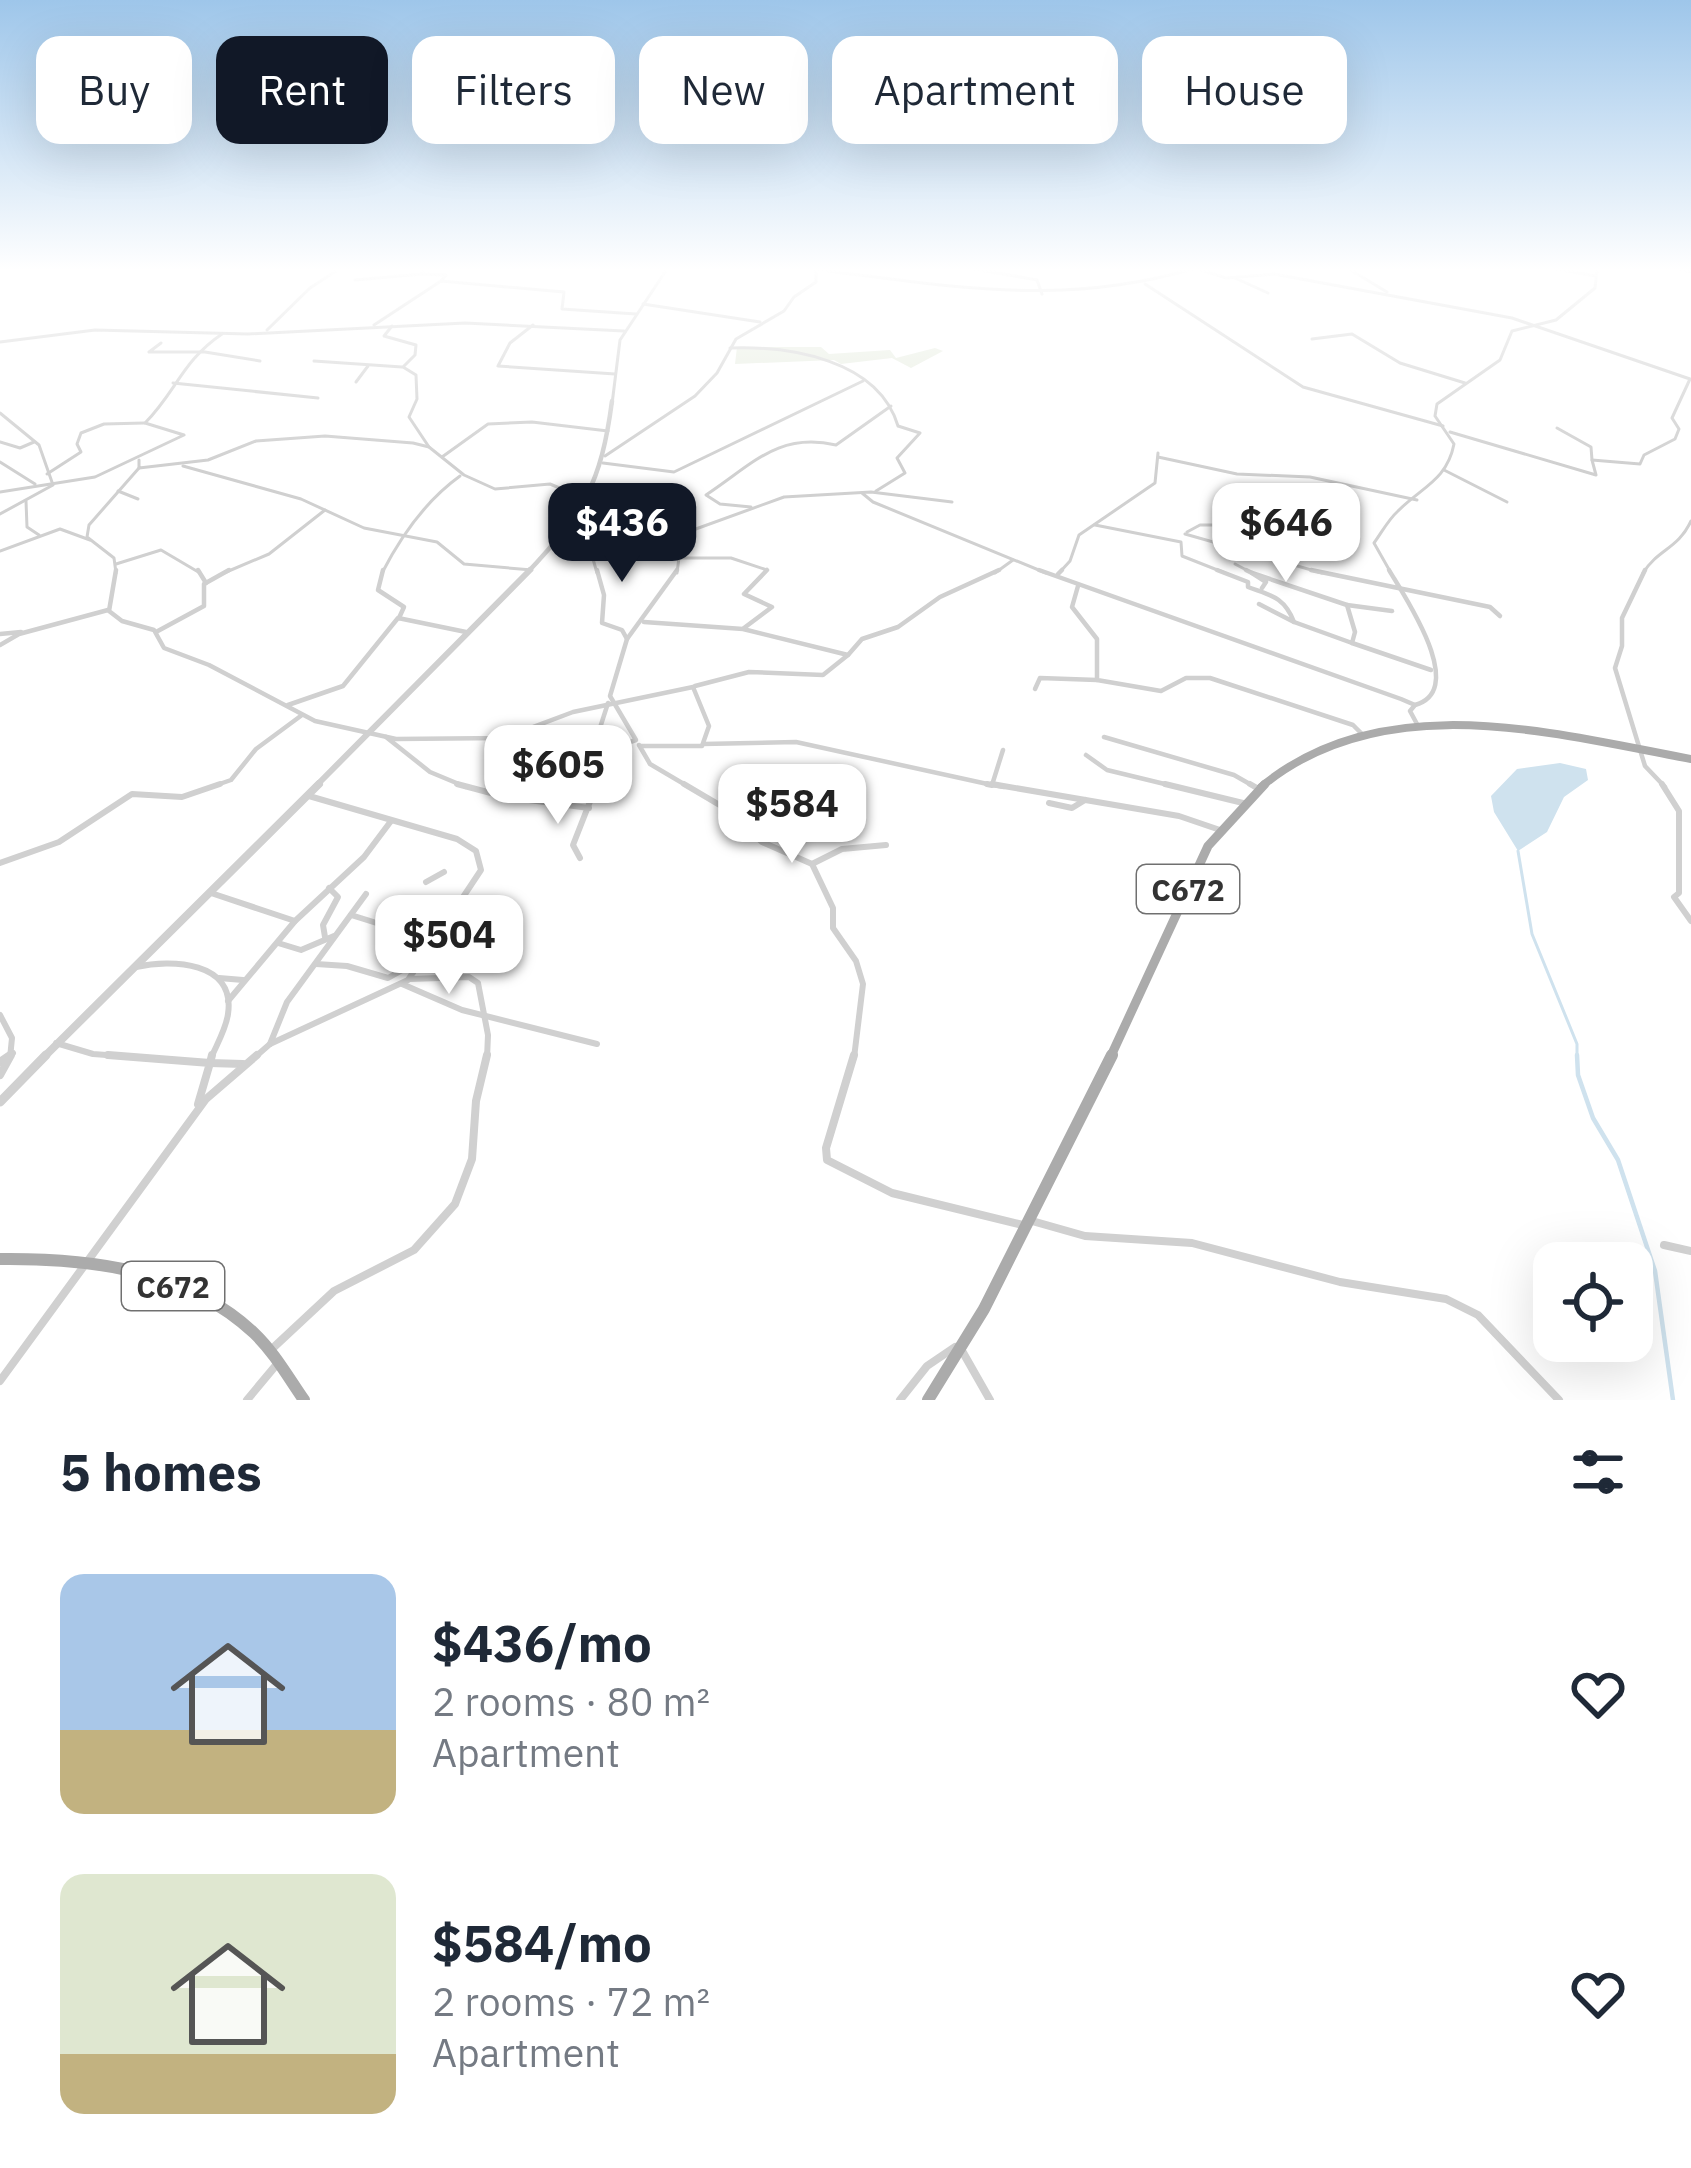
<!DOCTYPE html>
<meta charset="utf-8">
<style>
:root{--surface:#fff;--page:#f2f2f3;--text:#1f2937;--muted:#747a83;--accent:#111827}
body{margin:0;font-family:"IBM Plex Sans",sans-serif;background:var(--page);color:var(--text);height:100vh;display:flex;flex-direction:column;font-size:45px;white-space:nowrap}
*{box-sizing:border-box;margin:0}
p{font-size:39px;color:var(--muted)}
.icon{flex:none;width:66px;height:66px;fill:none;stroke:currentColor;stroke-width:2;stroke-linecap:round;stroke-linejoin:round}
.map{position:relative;height:1400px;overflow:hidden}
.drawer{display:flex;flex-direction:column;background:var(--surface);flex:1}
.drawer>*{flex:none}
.top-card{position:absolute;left:36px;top:36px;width:1620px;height:108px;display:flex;gap:24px}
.buttons{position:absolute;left:1533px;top:1242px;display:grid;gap:24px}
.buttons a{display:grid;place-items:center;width:120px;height:120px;border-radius:24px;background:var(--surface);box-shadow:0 12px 48px #0002;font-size:60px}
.price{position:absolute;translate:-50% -102px;padding:0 27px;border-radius:24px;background:#fff;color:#222;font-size:39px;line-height:78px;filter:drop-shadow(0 3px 6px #0008)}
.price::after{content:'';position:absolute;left:50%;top:72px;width:36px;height:27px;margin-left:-18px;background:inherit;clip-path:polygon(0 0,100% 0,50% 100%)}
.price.current{background:var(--accent);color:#fff}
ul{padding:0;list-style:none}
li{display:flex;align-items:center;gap:36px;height:300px;padding:0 60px}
li span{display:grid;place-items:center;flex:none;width:336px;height:240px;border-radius:24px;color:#555}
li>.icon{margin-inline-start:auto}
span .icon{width:144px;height:144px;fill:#fffc;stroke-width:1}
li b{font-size:51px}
h2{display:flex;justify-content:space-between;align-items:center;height:144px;padding:0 60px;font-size:51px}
.tag{padding:0 42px;border-radius:24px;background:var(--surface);box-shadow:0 12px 48px #0002;font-size:42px;line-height:108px}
.tag.current{background:var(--accent);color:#fff}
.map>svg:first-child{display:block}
</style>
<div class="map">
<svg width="1691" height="1400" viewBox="0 0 1691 1400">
<rect width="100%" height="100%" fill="#fff"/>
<!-- green -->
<path fill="#e6ecdf" d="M737 347H821L829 354 890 350 896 358 935 348 943 351 911 368 892 358 841 364 834 360 735 364Z"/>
<!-- water -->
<path fill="#cfe2ee" d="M1560 763 1586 769 1588 780 1564 797 1547 832 1518 851 1494 812 1491 796 1517 769Z"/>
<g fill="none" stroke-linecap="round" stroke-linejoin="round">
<!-- stream-far1 -->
<path stroke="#cfe2ee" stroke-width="3" d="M1518 851 1532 934 1577 1044V1058"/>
<!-- stream -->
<path stroke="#cfe2ee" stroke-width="4.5" d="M1577 1055 1578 1075 1593 1118 1618 1160 1655 1271 1673 1400"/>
<!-- minor-far3 -->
<g stroke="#d0d0d0" stroke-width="3">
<path d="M423 269 421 274 446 275 441 281"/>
<path d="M818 269C842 274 867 275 891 279 995 293 1090 299 1192 269"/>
<path d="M975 269 1037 280 1042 294"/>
<path d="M1198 269 1226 278 1274 274 1512 318 1690 379 1672 418 1679 429 1675 439 1644 455 1640 464 1592 460 1596 475 1450 432"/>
<path d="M1349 269 1387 292"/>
<path d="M1556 269 1596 276"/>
<path d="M1680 269 1691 272"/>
<path d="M1235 278 1268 293"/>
<path d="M355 280 422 274"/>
<path d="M1145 284 1303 387 1443 426"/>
<path d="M643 304 760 322"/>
<path d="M374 325 441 281 564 292 562 309 636 314"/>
<path d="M533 325 510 343 498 366 615 374"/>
<path d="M392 326 384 336 416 345 415 355 403 367 416 375 417 399 409 417 429 447"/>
<path d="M267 330 310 288 336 271"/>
<path d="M1312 339 1352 334 1400 363 1465 383"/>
<path d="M0 342 95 330 248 334 465 323 624 331"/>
<path d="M161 343 149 352H205L260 361"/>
<path d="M730 348C789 346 878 359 898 426L920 433 897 458 905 473 876 491"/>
<path d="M314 361 402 367"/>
<path d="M356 382 368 366"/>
<path d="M173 383 318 398"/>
<path d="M0 413 39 445 53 485 0 514"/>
<path d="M1557 428 1591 447 1592 460"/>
<path d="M0 442 20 448 34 442"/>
<path d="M605 456 695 396 717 373 736 339 784 311 794 297 816 282V269"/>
<path d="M442 457 488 424 532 422 608 431"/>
<path d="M1158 457 1237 474 1310 477 1417 500"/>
<path d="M139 460V468L208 460 256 441 325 436 413 443 429 447 464 475 495 489 550 484 588 500"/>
<path d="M0 462 35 484"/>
<path d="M603 463 674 472 863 381"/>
<path d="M183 466 301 499 364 528 437 542 464 564 532 570"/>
<path d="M1444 470 1507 502"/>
<path d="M47 474 81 452 77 444 81 433 104 424 144 423"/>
<path d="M118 491 138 499"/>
<path d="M0 492 95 477 184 435 145 423C176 392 182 361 222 334"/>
<path d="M862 493 873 502 1046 573"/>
<path d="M26 501 27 527 39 535"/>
<path d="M751 507 720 504 706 495C753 464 778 432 836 445L891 406"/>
<path d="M1095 525 1181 542 1182 556 1225 573"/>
<path d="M1187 532 1200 525H1226"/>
<path d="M1185 534 1322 573"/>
<path d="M587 538 597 573"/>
<path d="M560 540 617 533 682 534 784 497 871 492 952 502"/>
<path d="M0 551 60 529 90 540"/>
<path d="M681 558H731L767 570 764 573"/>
<path d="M116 564 161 550 200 573"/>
<path d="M1235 564 1252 573"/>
<path d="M116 573 114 558 87 537 89 525 139 468"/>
<path d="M224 573 269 554 325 510"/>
<path d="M382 573C401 536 428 499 460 476"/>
<path d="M677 573 682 534"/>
<path d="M995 573 1013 560"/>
<path d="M1059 573 1070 561 1079 535 1155 483 1158 453"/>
<path d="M1391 573 1374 543C1382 532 1388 520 1398 511 1422 487 1447 480 1454 444L1435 416 1437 404 1500 360 1512 331 1556 320 1595 288 1597 269"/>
<path d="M1643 573C1658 549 1678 549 1691 521"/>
</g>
<!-- minor-far2 -->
<g stroke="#d0d0d0" stroke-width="4.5">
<path d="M116 570 109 611 122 621 154 630 164 648 209 665 315 721 396 739 504 738 573 712 693 687 709 726 702 746H640"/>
<path d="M198 570 206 583"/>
<path d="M383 570 378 590 404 607 399 618"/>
<path d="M597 570 604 595 602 623 622 630 627 639"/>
<path d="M1039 570 1401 699 1415 705 1410 711 1417 724"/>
<path d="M1217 570 1248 582V587C1269 595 1284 596 1294 622L1259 604"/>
<path d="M1246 570 1252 573"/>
<path d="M1311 570 1490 607 1500 616"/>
<path d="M1389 570C1404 596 1469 690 1415 705"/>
<path d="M1645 570 1622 618V646L1615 668 1645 766 1665 787"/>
<path d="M1058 574 1062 570"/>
<path d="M1078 586 1072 607 1097 639V680L1161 691 1186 678H1210L1353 725 1363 735"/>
<path d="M1262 588 1266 582 1252 573 1347 605 1355 632 1352 643 1294 622"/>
<path d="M1347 605 1392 611"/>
<path d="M644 622 743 629 848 655 862 639 898 627 940 597 999 570"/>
<path d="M744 628 772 607 744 594 767 570"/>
<path d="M156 632 204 606V584L229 570"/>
<path d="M0 634 21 632"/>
<path d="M1352 643 1431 670"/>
<path d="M0 645 19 634 108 610"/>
<path d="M695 686 749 672 823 675 848 655"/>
<path d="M1035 689 1040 678 1097 680"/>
<path d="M288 705 343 686 398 618 466 632"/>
<path d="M386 737 430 772 466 787"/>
<path d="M1104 737 1234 775 1255 787"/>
<path d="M703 744 796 742 992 785"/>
<path d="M639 745 650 764 689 787"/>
<path d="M1003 750 992 785 1004 787"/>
<path d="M592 755 636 740 610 696 627 639 677 570"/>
<path d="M1086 755 1107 770 1177 787"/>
<path d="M211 787 231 780 256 749 302 715"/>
<path d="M592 787 588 765 608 703"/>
</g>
<!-- minor-far1 -->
<g stroke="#d0d0d0" stroke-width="6">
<path d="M457 784 506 797 589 808"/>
<path d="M684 784 728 810 762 842 812 864"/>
<path d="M987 784 992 785"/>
<path d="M992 784 1179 816 1220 830"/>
<path d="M1165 784 1243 803"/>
<path d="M1250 784 1257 788"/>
<path d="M1662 784 1679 811V893L1674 897 1691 921"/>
<path d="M1049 803 1072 808 1085 800"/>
<path d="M580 858 573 845 593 794 591 784"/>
<path d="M0 863 59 842 132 794 182 797 220 784"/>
<path d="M426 882 444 872"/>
<path d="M211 893 295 921"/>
<path d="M351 915 431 940"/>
<path d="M325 937 323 925 338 897 329 888"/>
<path d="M278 943 301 950 334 936"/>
<path d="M316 964 347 966 388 978 422 959"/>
<path d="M136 967C171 959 236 961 228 1014 226 1029 217 1044 211 1058"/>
<path d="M219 978 243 980"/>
<path d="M410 979 469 977 478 983 488 1035 487 1058"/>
<path d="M402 984 462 1010 597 1044"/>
<path d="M228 1001 295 921 364 857 391 821"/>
<path d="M0 1015 12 1038 10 1058"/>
<path d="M56 1043 93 1054 147 1058"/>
<path d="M270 1044 287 1002 366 894"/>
<path d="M6 1058 13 1053"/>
<path d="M254 1058 270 1044 408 980 481 870 476 851 457 839 309 796"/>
<path d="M854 1058 863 984 856 961 833 928V908L812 864 842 849 886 845"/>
</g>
<!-- minor -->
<g stroke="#d0d0d0" stroke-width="8">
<path d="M108 1055 210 1063 198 1104"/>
<path d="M212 1055 210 1063 243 1064"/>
<path d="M854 1055 826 1148 827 1160 892 1193 1023 1225"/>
<path d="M0 1062 10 1055"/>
<path d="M0 1075 11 1055"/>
<path d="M1032 1221 1085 1236 1192 1243 1340 1282 1446 1299 1478 1315 1559 1400"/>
<path d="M1664 1245 1691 1251"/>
<path d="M274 1347 334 1291 414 1250 455 1204 472 1159 476 1101 487 1055"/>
<path d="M961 1349 990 1400"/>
<path d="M0 1381 206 1099 257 1055"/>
<path d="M247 1400 277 1364"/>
<path d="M900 1400 927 1366 955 1347"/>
</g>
<!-- tertiary-far4 -->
<path stroke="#d0d0d0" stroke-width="3" d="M612 404 620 340 667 269"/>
<!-- tertiary-far3 -->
<path stroke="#d0d0d0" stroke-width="4.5" d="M527 573C584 512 601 484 612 401"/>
<!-- tertiary-far2 -->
<path stroke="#d0d0d0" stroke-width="6" d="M315 787 530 570"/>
<!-- tertiary-far1 -->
<path stroke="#d0d0d0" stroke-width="8" d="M43 1058 319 784"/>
<!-- tertiary -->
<path stroke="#d0d0d0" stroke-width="9" d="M0 1102 46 1055"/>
<!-- primary-far2 -->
<path stroke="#ababab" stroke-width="8" d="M1261 787C1382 686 1552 733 1691 759"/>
<!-- primary-far1 -->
<path stroke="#ababab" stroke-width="9" d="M1110 1058 1208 846 1265 784"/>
<!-- primary -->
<g stroke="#ababab" stroke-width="12">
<path d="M0 1259C89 1258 186 1269 254 1333 274 1352 288 1377 304 1400"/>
<path d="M928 1400 984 1309 1112 1055"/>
</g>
</g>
<!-- sky -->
<linearGradient id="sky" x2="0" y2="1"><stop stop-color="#9ec6ea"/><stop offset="0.58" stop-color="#fff"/><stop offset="1" stop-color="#fff" stop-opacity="0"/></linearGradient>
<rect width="1691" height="465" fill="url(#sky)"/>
<g text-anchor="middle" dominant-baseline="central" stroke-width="12" stroke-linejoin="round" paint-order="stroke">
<!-- shield labels -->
<g fill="#fff" stroke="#707070" stroke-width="3">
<rect x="1137" y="865" width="102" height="48" rx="9"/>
<rect x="122" y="1262" width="102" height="48" rx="9"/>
</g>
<g font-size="30" font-weight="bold" fill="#333">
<text x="1188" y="889">C672</text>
<text x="173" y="1286">C672</text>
</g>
</g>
</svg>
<div class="buttons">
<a><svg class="icon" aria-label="locate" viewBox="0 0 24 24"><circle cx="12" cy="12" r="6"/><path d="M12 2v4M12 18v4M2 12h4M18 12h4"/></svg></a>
</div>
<b class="price current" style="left:622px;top:585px">$436</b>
<b class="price" style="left:1286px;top:585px">$646</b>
<b class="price" style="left:558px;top:827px">$605</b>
<b class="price" style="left:792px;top:866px">$584</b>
<b class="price" style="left:449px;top:997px">$504</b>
<div class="top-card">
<a class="tag">Buy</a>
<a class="tag current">Rent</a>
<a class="tag">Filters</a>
<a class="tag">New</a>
<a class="tag">Apartment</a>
<a class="tag">House</a>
</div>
</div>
<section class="drawer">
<h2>5 homes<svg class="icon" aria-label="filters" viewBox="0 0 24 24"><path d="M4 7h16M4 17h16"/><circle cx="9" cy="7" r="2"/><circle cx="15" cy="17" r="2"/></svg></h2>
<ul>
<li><span style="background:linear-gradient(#a9c7e8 65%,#c2b280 0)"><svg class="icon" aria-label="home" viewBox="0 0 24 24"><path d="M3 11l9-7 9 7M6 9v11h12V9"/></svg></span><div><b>$436/mo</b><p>2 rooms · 80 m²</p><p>Apartment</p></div><svg class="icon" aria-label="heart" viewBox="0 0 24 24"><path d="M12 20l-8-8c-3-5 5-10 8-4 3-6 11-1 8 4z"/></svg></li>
<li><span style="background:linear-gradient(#dfe7d0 75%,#c2b280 0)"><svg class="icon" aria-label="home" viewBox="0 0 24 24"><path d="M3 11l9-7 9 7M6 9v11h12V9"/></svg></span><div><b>$584/mo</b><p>2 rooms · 72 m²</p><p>Apartment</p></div><svg class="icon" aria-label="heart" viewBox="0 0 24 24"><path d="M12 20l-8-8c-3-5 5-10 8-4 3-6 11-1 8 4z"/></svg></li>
</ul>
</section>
